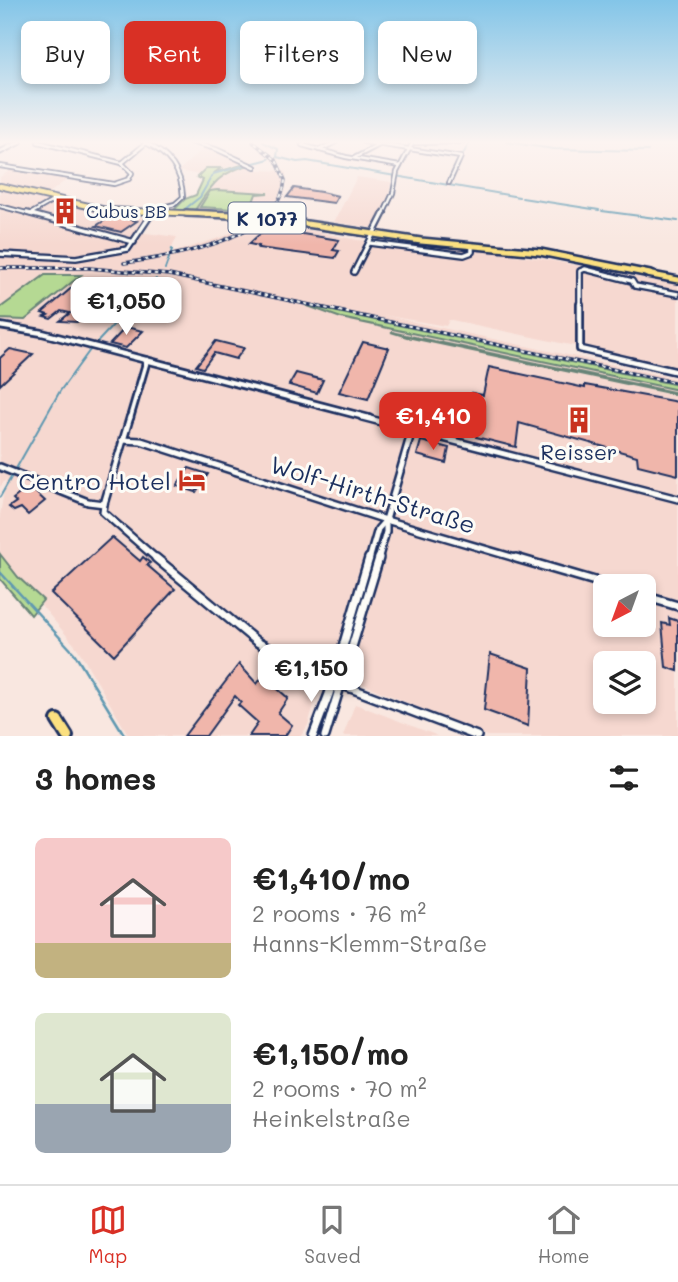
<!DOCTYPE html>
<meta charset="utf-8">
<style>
:root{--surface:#fff;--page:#f2f2f2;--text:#222;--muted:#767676;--line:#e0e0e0;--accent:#d93025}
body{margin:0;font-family:Mali,sans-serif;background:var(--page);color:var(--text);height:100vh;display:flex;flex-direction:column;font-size:26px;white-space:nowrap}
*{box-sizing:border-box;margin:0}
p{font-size:23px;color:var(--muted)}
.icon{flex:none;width:38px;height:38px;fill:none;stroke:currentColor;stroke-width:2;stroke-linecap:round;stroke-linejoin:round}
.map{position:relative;height:736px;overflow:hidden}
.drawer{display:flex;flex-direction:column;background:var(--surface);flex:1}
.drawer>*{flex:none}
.hud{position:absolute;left:21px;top:21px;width:637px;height:63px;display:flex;gap:14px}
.needle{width:46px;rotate:221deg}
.buttons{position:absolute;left:593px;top:574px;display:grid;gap:14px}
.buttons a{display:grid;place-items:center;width:63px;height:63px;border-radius:10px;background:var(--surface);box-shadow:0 4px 10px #0003;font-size:35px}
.price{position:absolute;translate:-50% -60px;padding:0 16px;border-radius:14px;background:#fff;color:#222;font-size:23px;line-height:46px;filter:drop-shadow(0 2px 4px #0008)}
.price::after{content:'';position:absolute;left:50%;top:42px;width:21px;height:16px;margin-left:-10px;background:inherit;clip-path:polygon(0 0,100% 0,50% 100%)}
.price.selected{background:var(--accent);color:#fff}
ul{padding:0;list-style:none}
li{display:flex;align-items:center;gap:21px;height:175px;padding:0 35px}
li span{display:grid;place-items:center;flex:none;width:196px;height:140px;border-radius:10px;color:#555}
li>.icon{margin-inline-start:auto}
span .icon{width:84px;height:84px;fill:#fffc;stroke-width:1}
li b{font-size:30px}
h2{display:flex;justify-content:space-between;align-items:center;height:84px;padding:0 35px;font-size:30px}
.tag{padding:0 24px;border-radius:10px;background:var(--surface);box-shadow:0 4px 10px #0003;font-size:24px;line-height:63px}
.tag.selected{background:var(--accent);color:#fff}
.tab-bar{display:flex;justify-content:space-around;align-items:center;height:98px;border-top:2px solid var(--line);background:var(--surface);font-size:19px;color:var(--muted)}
.tab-bar a{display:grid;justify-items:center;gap:4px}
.tab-bar .selected{color:var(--accent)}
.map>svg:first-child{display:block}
</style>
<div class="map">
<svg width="678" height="736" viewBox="0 0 678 736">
<rect width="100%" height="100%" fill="#f9e7e0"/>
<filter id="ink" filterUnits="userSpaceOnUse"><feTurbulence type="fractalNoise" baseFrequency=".0143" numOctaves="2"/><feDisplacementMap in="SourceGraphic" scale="14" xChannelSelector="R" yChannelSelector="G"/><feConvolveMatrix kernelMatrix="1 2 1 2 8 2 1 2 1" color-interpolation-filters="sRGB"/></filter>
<g filter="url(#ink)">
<!-- built -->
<g fill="#f6d8d0" fill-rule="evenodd">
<path d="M206 146 245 162 200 175 178 171Z"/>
<path d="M249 165 260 170 285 171 286 174 285 191 266 215 261 214 263 212 196 209 219 177 229 170Z"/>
<path d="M12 169 69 178 48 194 0 184V177Z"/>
<path d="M357 177 391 182 388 199 372 228 334 222Z"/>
<path d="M0 189 102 211 145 216 147 217 138 232 177 237 169 254 225 236 255 219 357 240 464 248 543 259 678 285V373L577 352 575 346 452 320H449L446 326 382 315 678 379V385L309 306 341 318 678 390V393L396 333 678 396V736H487L365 685 324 671 308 725 301 736H129L78 649 41 605 43 600 18 577 0 554V515L6 479 0 487ZM606 586H644V625H606ZM606 663H644V702H606Z"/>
<path d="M355 704 433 734 437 736H343Z"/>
</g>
<!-- green -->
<g fill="#b5d993" stroke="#688478" stroke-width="2">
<path d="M245 164 249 165C218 173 212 185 195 210H174L185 199 196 195 203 180 197 177 206 168H221L214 173Z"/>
<path d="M217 190 268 193 256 194 250 210 200 207 210 191Z"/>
<path d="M45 275H81L25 320 0 319V308Z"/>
<path d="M305 305 678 385V390L341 318Z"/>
<path d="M391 332 678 393V395L407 337Z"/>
<path d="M0 554 18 577 43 600 31 615 0 579Z"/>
</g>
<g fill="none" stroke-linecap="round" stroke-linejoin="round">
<!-- stream-far1 -->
<g stroke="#5f98b1" stroke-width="2">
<path d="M263 142 278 149 277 157 297 162 307 161 519 197"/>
<path d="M506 142 554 149 648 151"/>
<path d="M462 156 470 142"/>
<path d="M522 198 599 210"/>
<path d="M185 209 200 197 213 174 269 159"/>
<path d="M602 211 678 221"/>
<path d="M171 253 172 249"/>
<path d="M165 269 169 258"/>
<path d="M0 497 60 391 90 350 156 279"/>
</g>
<!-- stream -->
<path stroke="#5f98b1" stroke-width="2.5" d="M0 572 74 653 125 736"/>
</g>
<!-- building -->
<g fill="#f0b6ab" stroke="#1b2f5e" stroke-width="2">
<path d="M294 188 321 192 338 196 334 203 287 197Z"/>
<path d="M113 215 137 221 121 232 96 226Z"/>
<path d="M266 228 339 240 333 250 339 251 335 258 258 248 259 246 249 244Z"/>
<path d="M88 278 95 280 86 288 95 290 104 282 130 286 134 282 141 283 134 293 107 287 98 295 104 297 77 322 60 321 70 313 61 311 51 319 44 317 48 315 42 313 81 280Z"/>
<path d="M126 327 143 331 126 348 110 344Z"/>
<path d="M216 341 244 348 236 359 214 353 203 368 196 366Z"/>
<path d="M363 342 389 348 368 399 339 392Z"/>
<path d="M10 349 33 354 0 385V358Z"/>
<path d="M489 367 585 388V385L678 402V475L638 465 637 456 519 423 516 447 476 437 481 414 469 410 472 393 483 395Z"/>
<path d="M296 373 323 380 317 393 289 385Z"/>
<path d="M421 441 449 448 446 463 417 455Z"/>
<path d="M189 468 208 474 196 492 177 486Z"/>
<path d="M32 489 45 501 28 515 21 508 14 511 9 507 16 502 13 499 23 491 26 494Z"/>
<path d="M112 537 140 561 143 557 150 563 147 565 175 589 114 655 51 593Z"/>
<path d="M669 618 678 621V671L666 667 662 623 670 625Z"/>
<path d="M490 654 531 668 528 726 484 710Z"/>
<path d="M239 664 257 684 263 676 288 698 278 713 292 725 285 736H249L258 723 238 705 241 702 235 696 206 736H184Z"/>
</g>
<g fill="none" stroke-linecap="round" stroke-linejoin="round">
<!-- minor-far4 casing -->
<g stroke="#1b2f5e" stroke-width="6">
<g id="minor-far4">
<path d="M38 142 122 163"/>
<path d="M144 142C168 153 182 170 183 197L175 204 155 209 151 215"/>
<path d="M191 142 216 149 255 167"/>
<path d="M305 142 302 145 346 157 400 166"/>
<path d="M364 142 461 157 449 183"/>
<path d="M413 143 462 142"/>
<path d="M319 150 336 142"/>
<path d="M354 158 379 145"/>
<path d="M122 163 146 143"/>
<path d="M0 166 114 184 129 179 132 173 122 163"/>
<path d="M0 206 34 215"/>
<path d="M30 214 56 199"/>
<path d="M383 215 393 193 397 172 413 142"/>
</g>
</g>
<!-- minor-far3 casing -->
<g stroke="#1b2f5e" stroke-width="8">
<g id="minor-far3">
<path d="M27 213 134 242"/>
<path d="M370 243 464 255 472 252V246"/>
<path d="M0 254 76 258 128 249 152 213"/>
<path d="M354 272 384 213"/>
<path d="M580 305V271L585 269 632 281 635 286 678 294"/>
</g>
</g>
<!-- minor-far2 casing -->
<g stroke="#1b2f5e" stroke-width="10">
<g id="minor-far2">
<path d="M580 304V349L678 372"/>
<path d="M0 326 42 333 369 418"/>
<path d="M130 418 147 360"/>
</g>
</g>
<!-- minor-far1 casing -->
<g stroke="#1b2f5e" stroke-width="10">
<g id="minor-far1">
<path d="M362 417 678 499"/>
<path d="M122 440 141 441 386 520 522 560"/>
<path d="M0 467 88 502 104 504 103 512 158 560"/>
<path d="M104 504 130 417"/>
<path d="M369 560 378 529 386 520"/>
<path d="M378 560 386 532V520L412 430"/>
</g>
</g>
<!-- minor casing -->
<g stroke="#1b2f5e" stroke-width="12">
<g id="minor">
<path d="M156 558 257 642 316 675 477 736"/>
<path d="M516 558 612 586"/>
<path d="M644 596 678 606"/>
<path d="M313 736 329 694 369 558"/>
<path d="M325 736 379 558"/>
</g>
</g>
<!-- tertiary casing -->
<g stroke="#1b2f5e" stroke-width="7">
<path id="tertiary" d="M0 152 20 142"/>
</g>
<!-- primary-far2 casing -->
<g stroke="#1b2f5e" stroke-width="8">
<path id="primary-far2" d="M0 186 106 210 229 215"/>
</g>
<!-- primary-far1 casing -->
<g stroke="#1b2f5e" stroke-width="10">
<g id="primary-far1">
<path d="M186 213 253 216 421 241 540 252 650 274"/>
<path d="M647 274 678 280"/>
</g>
</g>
<!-- primary casing -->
<g stroke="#1b2f5e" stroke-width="16">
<path id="primary" d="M57 720 67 736"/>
</g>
<!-- minor-far4 -->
<use href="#minor-far4" stroke="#fdfcf7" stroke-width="2.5"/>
<!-- minor-far3 -->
<use href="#minor-far3" stroke="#fdfcf7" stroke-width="3.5"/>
<!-- minor-far2 -->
<use href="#minor-far2" stroke="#fdfcf7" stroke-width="4.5"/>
<!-- minor-far1 -->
<use href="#minor-far1" stroke="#fdfcf7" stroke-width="5"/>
<!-- minor -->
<use href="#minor" stroke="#fdfcf7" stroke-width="7"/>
<!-- tertiary -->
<use href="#tertiary" stroke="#fdfcf7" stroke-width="3.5"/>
<!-- primary-far2 -->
<use href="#primary-far2" stroke="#fbe080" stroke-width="4.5"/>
<!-- primary-far1 -->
<use href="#primary-far1" stroke="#fbe080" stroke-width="5"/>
<!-- primary -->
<use href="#primary" stroke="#fbe080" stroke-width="10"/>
<!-- rail casing -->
<g stroke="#1b2f5e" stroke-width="3.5">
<g id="rail">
<path d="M124 263C171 257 279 240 285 180L276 160 253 142"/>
<path d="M0 268H89L169 275 678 383"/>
</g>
</g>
<!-- rail -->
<use href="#rail" stroke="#fdfcf7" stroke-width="2" stroke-dasharray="3.5" stroke-linecap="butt"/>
</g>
</g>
<!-- sky -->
<linearGradient id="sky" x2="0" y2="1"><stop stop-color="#83c5e8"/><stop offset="0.58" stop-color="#fcf4f1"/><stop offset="1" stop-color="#fcf4f1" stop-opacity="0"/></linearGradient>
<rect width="678" height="245" fill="url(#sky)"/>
<!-- icons -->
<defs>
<g id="building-bare" transform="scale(2.1)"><path d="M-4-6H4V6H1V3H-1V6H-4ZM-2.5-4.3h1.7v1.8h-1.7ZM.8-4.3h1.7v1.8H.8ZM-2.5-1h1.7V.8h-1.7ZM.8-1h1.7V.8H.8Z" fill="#c8321e" stroke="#fdfcf7" stroke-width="2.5" paint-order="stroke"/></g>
<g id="hotel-bare" transform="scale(2.1)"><path d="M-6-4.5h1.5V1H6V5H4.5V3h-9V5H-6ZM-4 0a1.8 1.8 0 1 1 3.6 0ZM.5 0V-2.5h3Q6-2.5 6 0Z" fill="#c8321e" stroke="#fdfcf7" stroke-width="2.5" paint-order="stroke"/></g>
</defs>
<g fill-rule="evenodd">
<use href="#building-bare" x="65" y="211"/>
<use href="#building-bare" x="579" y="420"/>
<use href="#hotel-bare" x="192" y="480"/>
</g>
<g text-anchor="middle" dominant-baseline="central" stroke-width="6" stroke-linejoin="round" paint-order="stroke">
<!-- far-poi labels -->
<g font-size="18" fill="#1b2f5e" stroke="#fdfcf7" text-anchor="start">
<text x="86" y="211">Cubus BB</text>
</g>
<!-- shield labels -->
<rect fill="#fdfcf7" stroke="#5f6c8c" stroke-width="2" x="228.5" y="202.5" width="77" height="31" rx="5"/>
<g font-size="19" font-weight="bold" fill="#1b2f5e">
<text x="267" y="218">K 1077</text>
</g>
<!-- poi labels -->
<g font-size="21" fill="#1b2f5e" stroke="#fdfcf7">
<text x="579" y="451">Reisser</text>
</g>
<!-- near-poi labels -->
<g font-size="24" fill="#1b2f5e" stroke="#fdfcf7" text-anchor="end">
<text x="171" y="480">Centro Hotel</text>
</g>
<!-- near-street labels -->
<g font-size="24" fill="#1b2f5e" stroke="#fdfcf7">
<text transform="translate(373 494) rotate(17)">Wolf-Hirth-Straße</text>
</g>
</g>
</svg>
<div class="buttons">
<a><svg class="needle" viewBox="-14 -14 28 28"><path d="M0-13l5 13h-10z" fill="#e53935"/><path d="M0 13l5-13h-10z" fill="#767676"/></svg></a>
<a><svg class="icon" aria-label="layers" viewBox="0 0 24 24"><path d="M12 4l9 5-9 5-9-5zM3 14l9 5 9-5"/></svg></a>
</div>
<b class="price" style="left:126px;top:337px">€1,050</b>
<b class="price selected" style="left:433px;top:452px">€1,410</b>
<b class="price" style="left:311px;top:704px">€1,150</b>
<div class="hud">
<a class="tag">Buy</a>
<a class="tag selected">Rent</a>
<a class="tag">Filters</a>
<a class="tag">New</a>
</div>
</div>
<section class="drawer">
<h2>3 homes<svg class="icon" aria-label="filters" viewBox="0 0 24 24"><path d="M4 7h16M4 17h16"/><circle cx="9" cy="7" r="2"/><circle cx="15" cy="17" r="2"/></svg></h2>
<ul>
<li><span style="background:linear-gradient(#f6c9c9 75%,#c2b280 0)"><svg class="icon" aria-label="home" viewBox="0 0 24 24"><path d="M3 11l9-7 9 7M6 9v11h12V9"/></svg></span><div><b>€1,410/mo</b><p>2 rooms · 76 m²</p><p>Hanns-Klemm-Straße</p></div></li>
<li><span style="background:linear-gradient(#dfe7d0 65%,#9aa5b1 0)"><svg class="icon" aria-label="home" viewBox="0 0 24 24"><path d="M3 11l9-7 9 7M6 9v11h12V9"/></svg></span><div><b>€1,150/mo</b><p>2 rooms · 70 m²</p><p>Heinkelstraße</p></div></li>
</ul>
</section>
<nav class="tab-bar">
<a class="selected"><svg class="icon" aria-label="map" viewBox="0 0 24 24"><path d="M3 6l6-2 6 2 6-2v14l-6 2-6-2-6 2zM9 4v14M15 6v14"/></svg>Map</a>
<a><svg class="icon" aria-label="saved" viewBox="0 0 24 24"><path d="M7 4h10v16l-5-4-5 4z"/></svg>Saved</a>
<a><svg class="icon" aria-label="home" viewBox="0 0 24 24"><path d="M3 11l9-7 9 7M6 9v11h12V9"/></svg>Home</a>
</nav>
